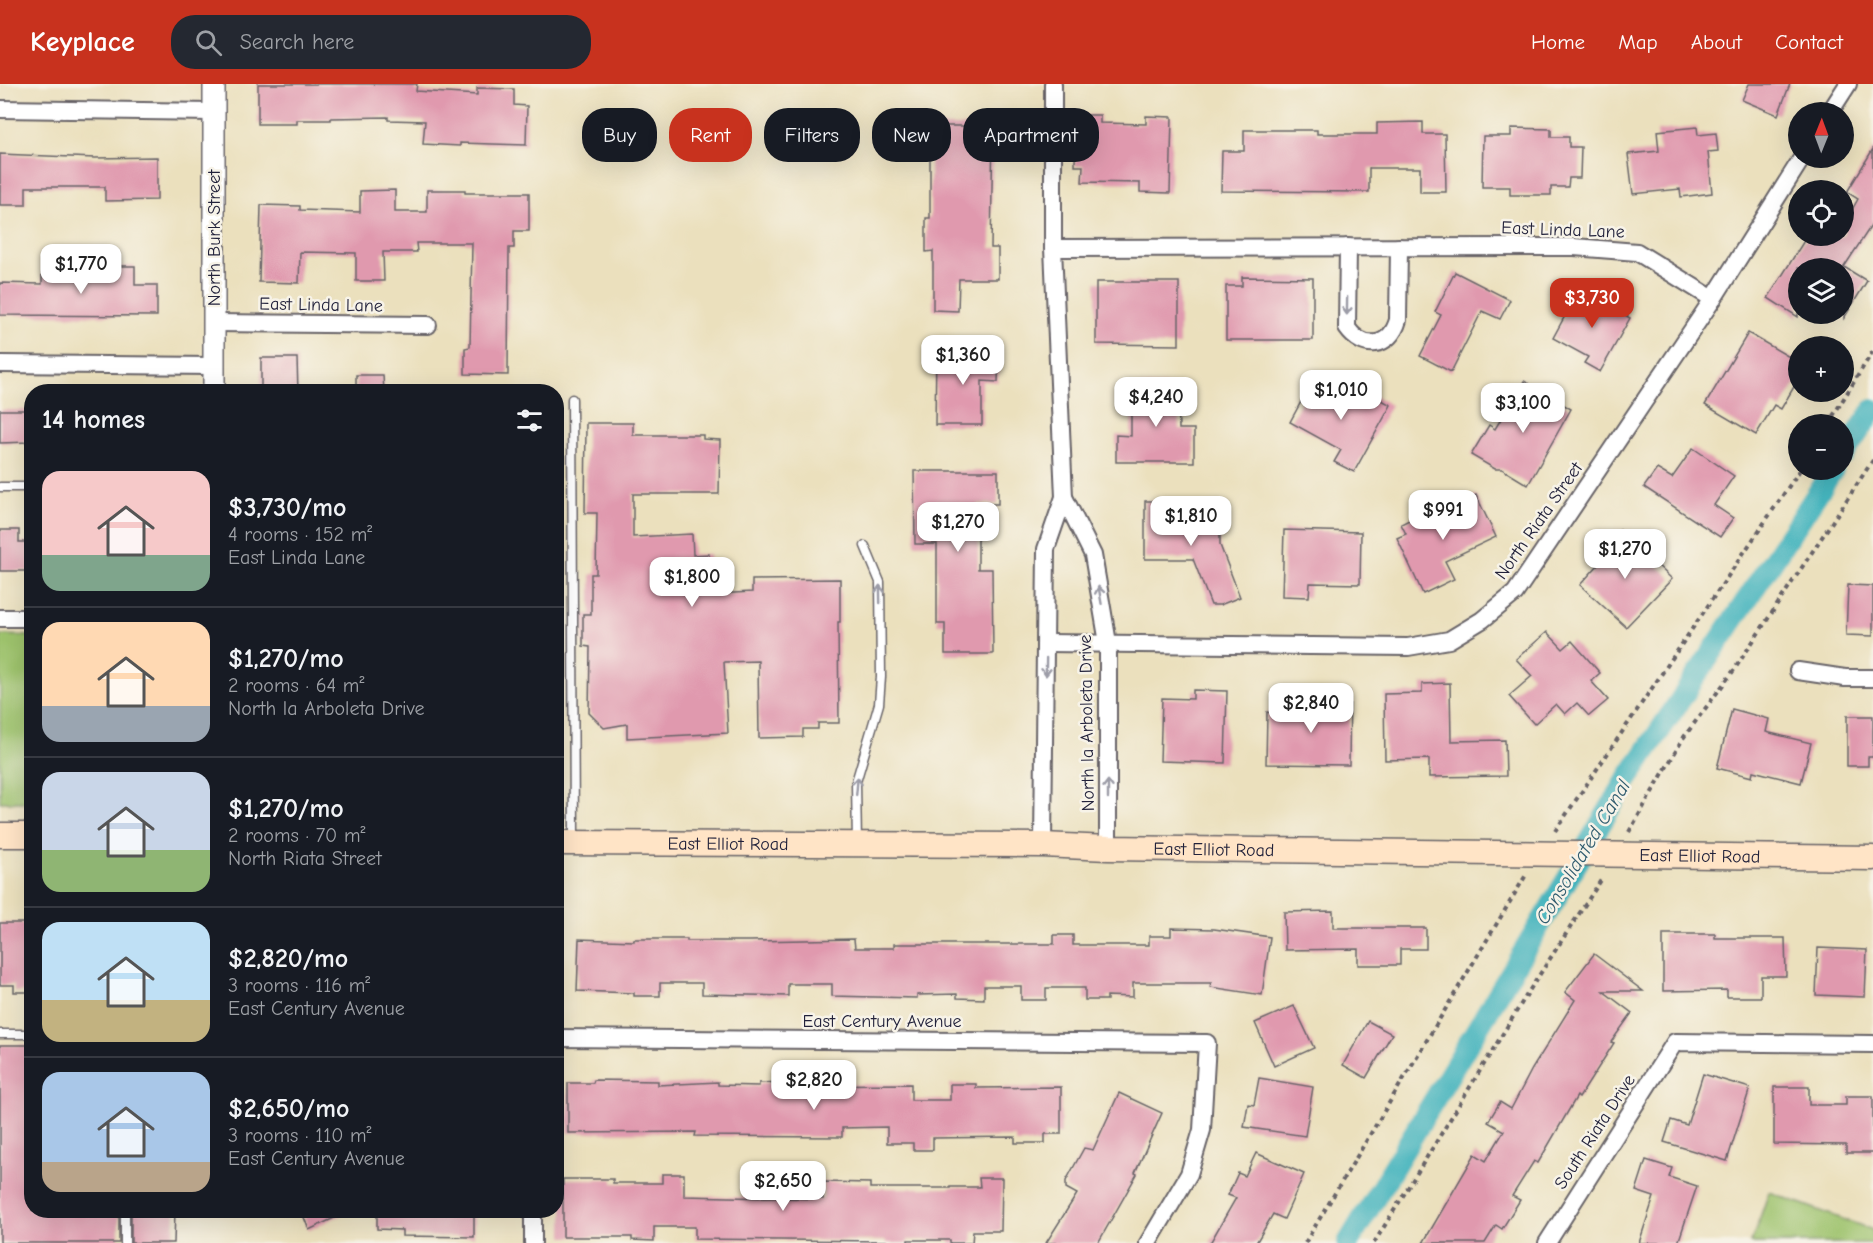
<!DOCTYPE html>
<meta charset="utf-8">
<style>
:root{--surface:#171b24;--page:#242831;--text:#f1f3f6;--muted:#9ea1a6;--line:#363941;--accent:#c8321e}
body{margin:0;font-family:"Comic Neue",sans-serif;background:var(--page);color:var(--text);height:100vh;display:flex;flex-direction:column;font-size:22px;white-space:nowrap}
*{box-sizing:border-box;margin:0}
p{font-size:20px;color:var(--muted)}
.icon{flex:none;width:33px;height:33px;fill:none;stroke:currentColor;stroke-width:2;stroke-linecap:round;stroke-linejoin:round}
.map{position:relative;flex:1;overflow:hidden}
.drawer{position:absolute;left:24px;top:300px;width:540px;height:834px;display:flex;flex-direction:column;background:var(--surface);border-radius:24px;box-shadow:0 6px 24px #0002}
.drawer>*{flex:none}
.banner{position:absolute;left:582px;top:24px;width:570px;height:54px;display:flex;gap:12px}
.needle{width:39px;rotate:1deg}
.tools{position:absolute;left:1788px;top:18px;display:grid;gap:12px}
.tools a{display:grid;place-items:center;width:66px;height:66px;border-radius:50%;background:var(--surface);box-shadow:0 6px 24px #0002;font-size:30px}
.price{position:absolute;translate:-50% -51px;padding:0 14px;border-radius:12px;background:#fff;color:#222;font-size:20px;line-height:39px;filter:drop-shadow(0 2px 3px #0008)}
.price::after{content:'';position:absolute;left:50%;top:36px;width:18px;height:14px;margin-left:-9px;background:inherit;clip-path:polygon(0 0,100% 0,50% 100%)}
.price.active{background:var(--accent);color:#fff}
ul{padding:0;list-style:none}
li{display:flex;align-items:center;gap:18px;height:150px;padding:0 18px}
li+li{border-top:2px solid var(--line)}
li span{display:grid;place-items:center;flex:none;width:168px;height:120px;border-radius:18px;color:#555}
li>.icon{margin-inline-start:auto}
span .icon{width:72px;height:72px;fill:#fffc;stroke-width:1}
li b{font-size:26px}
h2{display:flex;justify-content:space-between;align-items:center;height:72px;padding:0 18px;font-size:26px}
.pill{padding:0 21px;border-radius:24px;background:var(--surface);box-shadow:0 6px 24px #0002;font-size:21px;line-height:54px}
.pill.active{background:var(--accent);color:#fff}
header{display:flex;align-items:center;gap:36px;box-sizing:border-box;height:84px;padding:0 30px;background:var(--accent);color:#fff}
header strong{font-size:28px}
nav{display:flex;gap:33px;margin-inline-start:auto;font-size:21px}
.search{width:420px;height:54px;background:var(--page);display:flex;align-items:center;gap:15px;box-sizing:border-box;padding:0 21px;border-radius:24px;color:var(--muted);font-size:22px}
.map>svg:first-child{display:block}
</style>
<header>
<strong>Keyplace</strong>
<div class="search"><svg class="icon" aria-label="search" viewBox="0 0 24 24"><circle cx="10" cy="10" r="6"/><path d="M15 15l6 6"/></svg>Search here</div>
<nav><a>Home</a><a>Map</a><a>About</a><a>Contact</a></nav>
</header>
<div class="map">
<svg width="1873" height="1159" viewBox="0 0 1873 1159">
<rect width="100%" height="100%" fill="#f7f3e8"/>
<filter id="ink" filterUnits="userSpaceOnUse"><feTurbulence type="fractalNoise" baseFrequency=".0167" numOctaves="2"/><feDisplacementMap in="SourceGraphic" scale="12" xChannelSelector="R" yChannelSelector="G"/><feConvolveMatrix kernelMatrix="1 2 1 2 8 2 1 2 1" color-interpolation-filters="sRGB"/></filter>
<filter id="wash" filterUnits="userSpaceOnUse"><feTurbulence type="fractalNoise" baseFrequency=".008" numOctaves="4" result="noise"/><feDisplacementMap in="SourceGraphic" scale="24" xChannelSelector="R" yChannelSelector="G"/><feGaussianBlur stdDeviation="1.35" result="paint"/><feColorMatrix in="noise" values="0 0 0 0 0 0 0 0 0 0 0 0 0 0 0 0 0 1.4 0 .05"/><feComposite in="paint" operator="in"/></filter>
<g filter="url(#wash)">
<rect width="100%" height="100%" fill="#ebe0bd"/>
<!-- green -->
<g fill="#9dc26c" stroke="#607254" stroke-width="1.5">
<path d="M0 551 31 552V718H0Z"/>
<path d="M1769 1108 1873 1146V1159H1751Z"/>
</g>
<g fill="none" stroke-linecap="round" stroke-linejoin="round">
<!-- canal -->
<g stroke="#45b4bd" stroke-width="22">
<path d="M1844 370 1873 326"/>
<path d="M1348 1159 1627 696 1833 386"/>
</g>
</g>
<g id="blocks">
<!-- building -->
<g fill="#e099ae">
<path d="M258 0H417L416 7 477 11V4L514 5V21L527 22 526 61 460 59V62L423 60 425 37 388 36V33L331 34V36H297V40H258Z"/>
<path d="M1749 0H1790L1778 31 1742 16Z"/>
<path d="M1076 31H1100V39L1146 40V32L1172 33 1170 109 1140 108V99L1082 98 1083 82H1075Z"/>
<path d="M1423 38V50H1445L1446 108H1420V84H1369V108L1221 107 1222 67H1244V46H1317V50H1377V39Z"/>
<path d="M922 42H993L991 164H998V195H959L958 227 933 226V167L926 168V134H930V65H921Z"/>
<path d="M1697 43 1698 51 1716 49 1718 67 1708 68 1712 109 1681 113 1680 105 1633 110 1628 70 1659 67 1657 47Z"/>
<path d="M1511 44 1551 45V53H1569V63H1581L1580 94H1569L1568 103H1551V111H1510V103H1482L1483 52H1511Z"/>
<path d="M1873 65V139L1844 183 1867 197 1844 234V184H1798V233L1768 214 1807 152H1844V140L1858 115 1847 108Z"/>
<path d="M0 70 95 74 157 73V116L105 117V103H26V121H0Z"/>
<path d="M395 106V128H427V106H465V109H529V147H514V164H509L508 291 465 290V264L470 263 472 159H416L417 168H383L384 197H356V169L300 168 299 199 259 198 261 121 300 122V126L360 128V107Z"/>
<path d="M106 182H135V201H157V232L0 231V199L42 200V189L106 190Z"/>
<path d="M1455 188 1510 216 1500 235 1482 227 1451 288 1420 272 1441 231 1435 228Z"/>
<path d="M1242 193 1313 194V256H1226V202H1242Z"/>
<path d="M1096 198H1179V261L1096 260Z"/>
<path d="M1579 206 1630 234 1600 288 1584 279 1588 273 1553 254Z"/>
<path d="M1748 249 1798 278V296L1781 325 1774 321 1756 351 1705 321Z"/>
<path d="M936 268H999L998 298 982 297V341H935Z"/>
<path d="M261 274H297L298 308H261Z"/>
<path d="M356 291H383L384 308H356Z"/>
<path d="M1314 294 1363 320 1369 309 1391 321 1354 388 1334 378 1341 366 1290 338Z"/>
<path d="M1524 297 1571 325 1528 401 1502 385H1495L1471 371 1489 341 1495 345Z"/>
<path d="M1131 301H1178L1179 345H1194V378H1116V351L1131 352Z"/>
<path d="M0 326H30V358L0 359Z"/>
<path d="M586 339H633V351H703V355L720 356 719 410H633V453L692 450 693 471 709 470 710 487 715 488 716 510 752 508V496L840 495V538H838L839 639H818V645H803V653L759 654 758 577 724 578 728 649 627 654V640L604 644 589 629 590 563 583 562V530H591V490H596L597 429H585Z"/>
<path d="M1693 364 1734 392 1714 421 1733 434 1720 453 1644 403 1657 385 1672 394Z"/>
<path d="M914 387H998V420H978V485H992L993 570H945V540H937V460H915Z"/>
<path d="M1476 411 1496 453 1445 477 1454 495 1423 510 1397 454 1406 450 1401 440 1417 432 1420 437Z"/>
<path d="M1145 417H1169V431L1220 430V461L1240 513 1220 521H1211L1193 475H1145Z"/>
<path d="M0 446H19V458H29L30 487H0Z"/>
<path d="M1284 446 1361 448 1360 500 1310 499 1309 513 1282 512Z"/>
<path d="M1620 446 1672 495 1626 543 1580 501 1609 469 1603 464Z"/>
<path d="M1848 501 1873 502V552L1846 551Z"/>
<path d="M1547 548 1563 565 1572 557 1600 589 1591 597 1608 616 1589 632 1577 619 1565 630 1556 620 1534 640 1509 612 1532 592 1516 575Z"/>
<path d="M1450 599 1451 657 1505 656 1506 692 1429 693V675L1385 676 1384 610 1422 609V600Z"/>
<path d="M1193 606 1227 607 1225 679 1160 677 1162 614 1193 615Z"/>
<path d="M1322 607H1350L1349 681 1266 680 1267 628 1309 629V623H1322Z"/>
<path d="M1732 625 1769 635 1766 648 1811 659 1801 699 1753 687 1752 693 1717 684Z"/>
<path d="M1847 632H1873V673H1868V682H1847Z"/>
<path d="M1333 827V844H1426V865H1400V881H1358V865L1285 866 1284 828Z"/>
<path d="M0 839H32V908H14V901H0Z"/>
<path d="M1171 844 1214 845 1270 853 1262 911 1210 903 1211 899H1133V913L1107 912V916H1085V904H1046V916H1021V902H984V915L957 914V910L917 911V914L832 912V900H788V912L702 910V899H660V912H634V909L577 907 579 855 634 857V855H687V857H750L854 855 855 864H894V860H1054V851H1073V861H1149V852H1171Z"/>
<path d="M1663 850H1715V854H1785L1786 892H1761V913H1727V906L1663 907Z"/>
<path d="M1818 864 1867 866 1865 913 1816 911Z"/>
<path d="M1594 870 1643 907H1603L1632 929 1611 958 1614 959 1579 1014 1577 1012 1538 1079 1534 1077 1512 1112 1520 1116 1502 1145 1496 1141 1485 1159H1423L1475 1070 1486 1077 1504 1047 1488 1038 1500 1018 1511 1025 1532 985 1575 916 1565 908Z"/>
<path d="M1294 922 1314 964 1274 982 1255 939Z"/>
<path d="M1368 937 1392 950 1366 994 1343 981Z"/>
<path d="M0 961H30L29 971H32V1126H119V1159H0Z"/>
<path d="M1703 990 1750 1004 1727 1077 1664 1058 1671 1036 1687 1041Z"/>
<path d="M1259 994 1313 1003 1305 1052 1244 1043 1248 1020 1254 1021Z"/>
<path d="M594 996 658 997V1001L718 998V1001L759 1002V999L785 998V1001L911 1000V1016H950V1000H976V1004L1061 1003V1050H1045V1059H1015V1053L933 1054V1066H913V1059H887V1043L842 1044V1053L695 1052 696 1048 568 1049V999H593Z"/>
<path d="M1774 1003H1809V1021H1846V1012H1873V1069H1846V1061L1774 1060Z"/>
<path d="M1119 1009 1162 1029 1135 1089 1137 1090 1098 1159H1046L1077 1110 1066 1104V1097L1084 1064 1093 1066Z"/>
<path d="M1256 1069 1304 1090 1284 1135 1273 1130 1256 1159H1210L1236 1114 1228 1111 1238 1089 1245 1092Z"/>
<path d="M1646 1076 1672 1084 1669 1093 1697 1102 1678 1159H1639L1654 1113 1636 1107Z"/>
<path d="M662 1090H684V1112L823 1115V1098L870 1099V1104H950V1103H980L979 1094H1002L1001 1147H973L972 1159H950V1156H908V1159H886V1157L695 1155V1143H654V1157L632 1156V1153H563V1095H613V1099H662Z"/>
<path d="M131 1126H175L174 1159H131Z"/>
<path d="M301 1126H351L309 1146Z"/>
<path d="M377 1126H474V1153L402 1152V1146L377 1145Z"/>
</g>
</g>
</g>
<g filter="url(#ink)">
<use href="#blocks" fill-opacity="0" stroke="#686468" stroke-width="1.5"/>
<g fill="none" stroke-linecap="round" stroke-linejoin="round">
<!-- service casing -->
<g stroke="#686468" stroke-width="11">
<g id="service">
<path d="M572 315 574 758"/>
<path d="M0 403H32"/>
<path d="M857 760 856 698 879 620 881 593 880 498 865 462"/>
<path d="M0 950H32"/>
<path d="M125 1159V1126"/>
</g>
</g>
<!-- minor casing -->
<g stroke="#686468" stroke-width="20">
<g id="minor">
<path d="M1053 0V164L1064 413"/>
<path d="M0 25 213 28"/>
<path d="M1830 28 1848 0"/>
<path d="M1348 163 1347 244C1363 267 1390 264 1398 236L1399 163"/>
<path d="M1053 164 1574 163 1637 168 1713 215"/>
<path d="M214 239 428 241"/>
<path d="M0 280 214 282"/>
<path d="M0 534H32"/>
<path d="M1046 559 1408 563 1449 556 1482 536 1515 509 1713 215 1802 74"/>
<path d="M1798 587 1845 594H1873"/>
<path d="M1043 761 1046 465 1064 413 1093 471 1108 559V764"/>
<path d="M556 954 1207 959 1202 1046 1189 1090 1148 1159"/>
<path d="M533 1126V1159"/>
<path d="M1547 1159 1675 958 1873 960"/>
</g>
</g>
<!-- tertiary casing -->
<g stroke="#686468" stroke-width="24">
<path id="tertiary" d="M214 0V308"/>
</g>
<!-- secondary casing -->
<g stroke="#686468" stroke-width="27">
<g id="secondary">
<path d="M0 751H32"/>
<path id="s1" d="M556 759 1043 761 1108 764 1873 774"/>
</g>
</g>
<!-- path -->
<g stroke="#686468" stroke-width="4" stroke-dasharray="4.5 4.5" stroke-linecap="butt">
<path d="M1828 340 1873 267"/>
<path d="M1555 747 1800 386"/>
<path d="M1629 748 1684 653 1734 586 1873 376"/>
<path d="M1305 1159 1526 791"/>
<path d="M1374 1159 1529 907 1603 793"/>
</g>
<!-- service -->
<use href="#service" stroke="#fff" stroke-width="8"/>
<!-- minor -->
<use href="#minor" stroke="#fff" stroke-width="16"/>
<!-- tertiary -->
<use href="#tertiary" stroke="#fff" stroke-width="21"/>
<!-- secondary -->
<use href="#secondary" stroke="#ffe4c6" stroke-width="24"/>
</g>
<!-- one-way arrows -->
<defs><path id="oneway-shaft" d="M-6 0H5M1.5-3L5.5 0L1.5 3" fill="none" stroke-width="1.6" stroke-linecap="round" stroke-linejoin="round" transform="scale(1.5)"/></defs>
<g stroke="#9c9ca7">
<use href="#oneway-shaft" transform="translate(1347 222) rotate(91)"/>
<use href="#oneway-shaft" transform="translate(880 510) rotate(-91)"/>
<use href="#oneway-shaft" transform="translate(1100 511) rotate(-100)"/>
<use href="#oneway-shaft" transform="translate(1046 583) rotate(91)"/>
<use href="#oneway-shaft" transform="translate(857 702) rotate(-85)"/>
<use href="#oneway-shaft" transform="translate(1108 705) rotate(-90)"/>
</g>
</g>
<g text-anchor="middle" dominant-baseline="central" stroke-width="5" stroke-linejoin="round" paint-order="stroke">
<!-- street labels -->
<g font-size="18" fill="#22223b" stroke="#f7f3e8">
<text transform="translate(1563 146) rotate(2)">East Linda Lane</text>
<text transform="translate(214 154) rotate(-90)">North Burk Street</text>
<text transform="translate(321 221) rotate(1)">East Linda Lane</text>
<text transform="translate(1539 437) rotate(-55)">North Riata Street</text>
<text transform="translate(1087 639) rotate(-91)">North la Arboleta Drive</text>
<text stroke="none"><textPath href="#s1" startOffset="172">East Elliot Road</textPath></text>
<text stroke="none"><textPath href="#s1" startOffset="658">East Elliot Road</textPath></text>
<text stroke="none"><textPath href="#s1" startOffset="1144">East Elliot Road</textPath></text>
<text x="882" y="937">East Century Avenue</text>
<text transform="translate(1595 1048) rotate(-57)">South Riata Drive</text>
</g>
<!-- water labels -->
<g font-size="20" font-style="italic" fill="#305c6f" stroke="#f7f3e8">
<text transform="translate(1583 768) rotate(-59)">Consolidated Canal</text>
</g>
</g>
</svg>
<div class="tools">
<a><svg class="needle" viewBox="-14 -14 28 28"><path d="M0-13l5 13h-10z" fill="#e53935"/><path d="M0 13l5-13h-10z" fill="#9ea1a6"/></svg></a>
<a><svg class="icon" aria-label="locate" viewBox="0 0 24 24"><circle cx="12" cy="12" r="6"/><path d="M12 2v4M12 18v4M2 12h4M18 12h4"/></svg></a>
<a><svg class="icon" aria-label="layers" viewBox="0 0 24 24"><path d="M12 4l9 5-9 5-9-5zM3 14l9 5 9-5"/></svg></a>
<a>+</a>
<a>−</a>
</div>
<b class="price" style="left:81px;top:211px">$1,770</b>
<b class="price active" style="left:1592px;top:245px">$3,730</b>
<b class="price" style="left:963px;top:302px">$1,360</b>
<b class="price" style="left:1341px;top:337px">$1,010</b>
<b class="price" style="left:1156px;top:344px">$4,240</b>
<b class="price" style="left:1523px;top:350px">$3,100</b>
<b class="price" style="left:1443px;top:457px">$991</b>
<b class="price" style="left:1191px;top:463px">$1,810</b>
<b class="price" style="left:958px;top:469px">$1,270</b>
<b class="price" style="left:1625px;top:496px">$1,270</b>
<b class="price" style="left:692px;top:524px">$1,800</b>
<b class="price" style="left:1311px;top:650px">$2,840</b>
<b class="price" style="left:814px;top:1027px">$2,820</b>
<b class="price" style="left:783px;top:1128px">$2,650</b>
<div class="banner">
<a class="pill">Buy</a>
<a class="pill active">Rent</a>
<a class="pill">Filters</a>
<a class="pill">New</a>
<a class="pill">Apartment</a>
</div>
<section class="drawer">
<h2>14 homes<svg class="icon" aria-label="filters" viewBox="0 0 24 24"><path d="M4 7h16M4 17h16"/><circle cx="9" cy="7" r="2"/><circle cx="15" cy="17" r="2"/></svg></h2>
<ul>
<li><span style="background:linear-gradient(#f6c9c9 70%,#7fa58c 0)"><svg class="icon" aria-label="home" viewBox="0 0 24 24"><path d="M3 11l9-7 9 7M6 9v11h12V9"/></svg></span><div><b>$3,730/mo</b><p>4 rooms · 152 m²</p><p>East Linda Lane</p></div></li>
<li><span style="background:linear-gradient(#ffd9b3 70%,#9aa5b1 0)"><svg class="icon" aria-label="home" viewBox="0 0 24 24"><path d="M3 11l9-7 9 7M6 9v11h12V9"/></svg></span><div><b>$1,270/mo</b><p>2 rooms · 64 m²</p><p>North la Arboleta Drive</p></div></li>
<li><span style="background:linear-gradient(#c9d6e8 65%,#8fb573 0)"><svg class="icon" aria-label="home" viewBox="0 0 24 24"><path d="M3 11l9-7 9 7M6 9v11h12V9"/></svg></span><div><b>$1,270/mo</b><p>2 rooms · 70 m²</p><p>North Riata Street</p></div></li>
<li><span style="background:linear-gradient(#bfe0f5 65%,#c2b280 0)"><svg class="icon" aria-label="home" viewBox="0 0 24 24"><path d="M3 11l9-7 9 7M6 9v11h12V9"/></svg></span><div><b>$2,820/mo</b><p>3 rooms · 116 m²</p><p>East Century Avenue</p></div></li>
<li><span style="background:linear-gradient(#a9c7e8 75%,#b9a48a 0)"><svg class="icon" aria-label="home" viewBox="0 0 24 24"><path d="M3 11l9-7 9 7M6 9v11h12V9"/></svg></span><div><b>$2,650/mo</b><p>3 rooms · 110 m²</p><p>East Century Avenue</p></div></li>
</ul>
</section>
</div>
